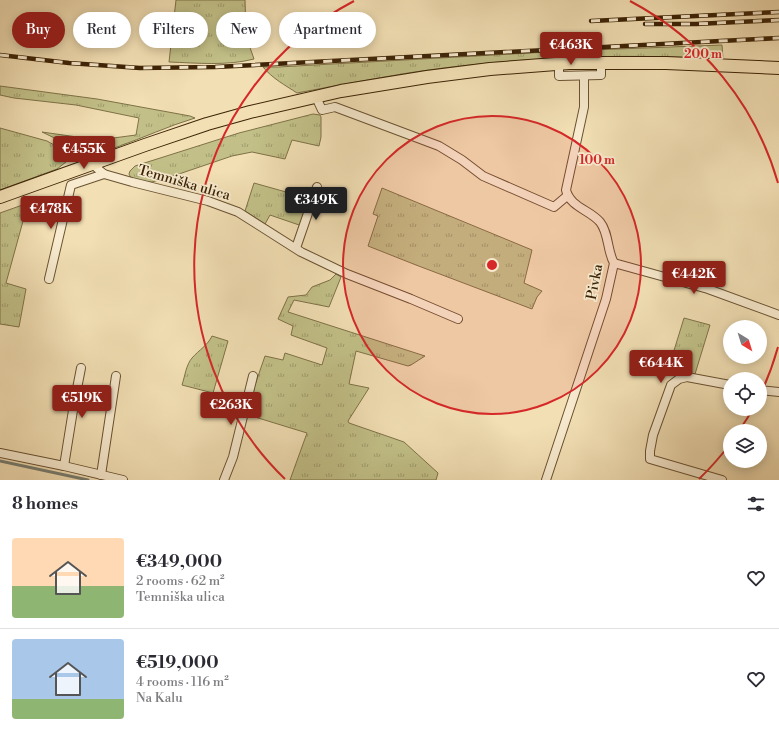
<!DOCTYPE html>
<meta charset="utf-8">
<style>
:root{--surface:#fff;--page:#f2f2f3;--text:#2b2b33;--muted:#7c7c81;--line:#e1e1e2;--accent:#8f2418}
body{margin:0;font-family:"Libre Bodoni",serif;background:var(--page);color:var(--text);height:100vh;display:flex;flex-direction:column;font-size:15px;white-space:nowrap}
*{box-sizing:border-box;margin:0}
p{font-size:13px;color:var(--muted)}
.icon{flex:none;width:22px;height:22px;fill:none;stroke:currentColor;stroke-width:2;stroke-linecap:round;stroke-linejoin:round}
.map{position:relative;height:480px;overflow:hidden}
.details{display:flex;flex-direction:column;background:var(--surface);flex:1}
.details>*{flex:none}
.hud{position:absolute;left:12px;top:12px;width:400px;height:36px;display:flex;gap:8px}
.needle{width:26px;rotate:142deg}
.tools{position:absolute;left:723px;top:320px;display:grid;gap:8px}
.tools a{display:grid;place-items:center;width:44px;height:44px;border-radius:50%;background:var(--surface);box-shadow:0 2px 10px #0003;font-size:20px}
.price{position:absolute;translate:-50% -34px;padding:0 9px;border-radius:4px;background:var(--accent);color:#fff;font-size:13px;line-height:26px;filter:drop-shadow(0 1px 2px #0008)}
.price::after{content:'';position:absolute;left:50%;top:24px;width:12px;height:9px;margin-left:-6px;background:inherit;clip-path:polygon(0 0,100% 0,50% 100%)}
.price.current{background:#222;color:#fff}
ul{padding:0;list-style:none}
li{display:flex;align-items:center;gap:12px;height:100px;padding:0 12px}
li+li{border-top:1px solid var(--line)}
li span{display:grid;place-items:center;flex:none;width:112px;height:80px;border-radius:4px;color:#555}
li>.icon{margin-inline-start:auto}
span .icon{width:48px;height:48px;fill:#fffc;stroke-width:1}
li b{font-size:17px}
h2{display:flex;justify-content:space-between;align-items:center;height:48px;padding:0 12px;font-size:17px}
.chip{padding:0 14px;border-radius:18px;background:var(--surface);box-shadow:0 2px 10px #0003;font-size:14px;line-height:36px}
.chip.current{background:var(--accent);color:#fff}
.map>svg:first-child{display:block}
</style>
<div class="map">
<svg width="779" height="480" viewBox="0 0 779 480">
<defs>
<pattern id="grass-tufts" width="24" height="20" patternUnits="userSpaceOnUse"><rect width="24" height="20" fill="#c2c088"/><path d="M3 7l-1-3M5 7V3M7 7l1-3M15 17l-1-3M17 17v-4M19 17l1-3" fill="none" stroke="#9f9c6d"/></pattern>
</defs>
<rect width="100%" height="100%" fill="#f2dfb4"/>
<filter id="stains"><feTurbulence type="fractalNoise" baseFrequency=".005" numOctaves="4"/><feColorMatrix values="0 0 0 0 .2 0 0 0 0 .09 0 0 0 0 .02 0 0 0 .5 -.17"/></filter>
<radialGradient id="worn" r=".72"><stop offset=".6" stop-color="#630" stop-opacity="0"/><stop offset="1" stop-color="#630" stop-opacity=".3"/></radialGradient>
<!-- grass -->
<g fill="url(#grass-tufts)" stroke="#7f7247">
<path d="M176 0H245L246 33 248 42 254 59C227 66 197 63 169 62Z"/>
<path d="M722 45 723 59C618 53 512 57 408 73 371 79 334 86 297 93 285 85 273 79 263 67H278L566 51Z"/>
<path d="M0 86 97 99 190 116 195 118C168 126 143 138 117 147 105 151 93 156 81 157 67 144 59 140 42 132L98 140 136 135 139 118 76 105 14 98 0 95Z"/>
<path d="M313 114 320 115 321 117V137L319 146 292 140 285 159 252 152 232 156 173 176 152 182H145L131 178 129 174 130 171 135 166 239 133Z"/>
<path d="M0 128 47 141 65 151 68 158 66 162 57 169 0 190Z"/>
<path d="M254 183 311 199 302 226 270 215 265 224 245 211Z"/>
<path d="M382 188 532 250 524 283 542 291 537 297 532 309 416 265 368 246 378 216 373 214Z"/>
<path d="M28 203 6 283 26 289 19 327 0 324V213Z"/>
<path d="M336 274 341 277 329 307 294 300 288 312 425 356 411 365 408 366 356 351 349 384 369 388 348 421 349 423 404 442 438 473 436 480H290L307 433 245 414 265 356 283 360 285 353 322 365 327 348 291 335 293 326 278 319 288 297 306 295 312 287 330 280Z"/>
<path d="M684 318 710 325 695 374 668 370Z"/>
<path d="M212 336 228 341 213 393 182 385C185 376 186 365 192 358 199 350 208 345 212 336Z"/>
</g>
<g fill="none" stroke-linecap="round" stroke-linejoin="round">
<!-- stream -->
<path stroke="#787e71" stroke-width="3" d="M0 461 88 480"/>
<!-- street casing -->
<g stroke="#6a5232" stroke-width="10">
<g id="street">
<path d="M559 64V76L601 75V63"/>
<path d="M316 97 322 110 335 107 439 146 462 160 483 176 554 207 567 196"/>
<path d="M92 164 104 174 132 182 208 201 238 212 301 252 347 274 411 299 458 319"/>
<path d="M296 248 317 187"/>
<path d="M614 263 708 289 779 315"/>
<path d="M49 279 71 185 104 174"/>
<path d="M760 390 779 392"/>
<path d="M0 453 64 466 123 480"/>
<path d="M64 466 74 404 81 368"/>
<path d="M101 475 116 376"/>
<path d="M224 480 233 457 253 376"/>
<path d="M546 480 606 299 614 263C607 251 609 233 600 222 590 210 570 207 566 190L584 107V76"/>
<path d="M722 480 650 459V451L653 435 671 385 679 379 687 377 730 385"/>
</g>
</g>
<!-- primary casing -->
<g stroke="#3c2306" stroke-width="14">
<path id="primary" d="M0 197 145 145 207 124 250 112 341 91 427 77 490 69 569 63H666L779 68"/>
</g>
<!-- street -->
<use href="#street" stroke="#f7eace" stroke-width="8"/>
<!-- primary -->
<use href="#primary" stroke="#f2dfb4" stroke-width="12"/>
<!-- rail casing -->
<g stroke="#3c2306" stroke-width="4.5">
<g id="rail">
<path d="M591 21 779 12"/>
<path d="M645 24H696L779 20"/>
<path d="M0 55 69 63 140 68 215 67 779 38"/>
</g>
</g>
<!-- rail -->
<use href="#rail" stroke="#f7eace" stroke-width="3" stroke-dasharray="9" stroke-linecap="butt"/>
</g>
<!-- distance rings -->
<circle cx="492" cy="265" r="149" fill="#d62828" fill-opacity=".12"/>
<g fill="none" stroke="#d62828" stroke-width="2">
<circle cx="492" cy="265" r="149"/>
<path d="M778 347A298 298 0 0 1 761 393M753 409A298 298 0 0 1 740 429M730 444A298 298 0 0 1 699 479M285 479A298 298 0 0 1 354 1M630 1A298 298 0 0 1 778 183"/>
</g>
<g text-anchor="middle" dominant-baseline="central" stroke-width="3.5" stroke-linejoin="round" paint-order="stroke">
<!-- street labels -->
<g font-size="14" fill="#3c2306" stroke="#f7eace">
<text transform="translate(184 183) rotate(16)">Temniška ulica</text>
<text transform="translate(595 282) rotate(-79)">Pivka</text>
</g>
</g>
<circle cx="492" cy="265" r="6" fill="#d62828" stroke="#f7eace" stroke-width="2"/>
<g font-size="12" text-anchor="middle" font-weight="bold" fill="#d62828" stroke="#f7eace" stroke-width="3.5" stroke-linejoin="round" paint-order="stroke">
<text x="703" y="58">200 m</text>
<text x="597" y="164">100 m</text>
</g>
<rect width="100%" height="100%" filter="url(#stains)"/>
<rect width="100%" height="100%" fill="url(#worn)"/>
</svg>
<div class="tools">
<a><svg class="needle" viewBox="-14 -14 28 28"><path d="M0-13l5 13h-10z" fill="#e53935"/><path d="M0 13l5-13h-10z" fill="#7c7c81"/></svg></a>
<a><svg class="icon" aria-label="locate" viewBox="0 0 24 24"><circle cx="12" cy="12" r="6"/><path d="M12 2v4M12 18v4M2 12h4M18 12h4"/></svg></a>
<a><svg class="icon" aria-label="layers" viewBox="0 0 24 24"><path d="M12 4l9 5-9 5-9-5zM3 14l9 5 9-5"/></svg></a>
</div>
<b class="price" style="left:571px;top:66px">€463K</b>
<b class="price" style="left:84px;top:170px">€455K</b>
<b class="price current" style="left:316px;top:221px">€349K</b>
<b class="price" style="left:51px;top:230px">€478K</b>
<b class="price" style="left:694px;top:295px">€442K</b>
<b class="price" style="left:661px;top:384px">€644K</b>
<b class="price" style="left:82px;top:419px">€519K</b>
<b class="price" style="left:231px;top:426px">€263K</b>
<div class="hud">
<a class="chip current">Buy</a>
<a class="chip">Rent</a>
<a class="chip">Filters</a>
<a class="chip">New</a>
<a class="chip">Apartment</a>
</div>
</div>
<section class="details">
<h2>8 homes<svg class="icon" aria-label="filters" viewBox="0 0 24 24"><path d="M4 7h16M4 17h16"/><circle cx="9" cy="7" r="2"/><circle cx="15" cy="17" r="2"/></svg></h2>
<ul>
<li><span style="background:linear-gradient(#ffd9b3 60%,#8fb573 0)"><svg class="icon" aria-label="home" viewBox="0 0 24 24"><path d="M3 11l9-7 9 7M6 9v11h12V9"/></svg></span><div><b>€349,000</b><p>2 rooms · 62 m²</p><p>Temniška ulica</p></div><svg class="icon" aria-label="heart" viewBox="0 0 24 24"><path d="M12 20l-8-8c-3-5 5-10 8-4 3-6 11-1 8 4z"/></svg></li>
<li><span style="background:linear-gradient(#a9c7e8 75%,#8fb573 0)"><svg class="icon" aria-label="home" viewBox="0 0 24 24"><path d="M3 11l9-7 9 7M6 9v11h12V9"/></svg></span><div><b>€519,000</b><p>4 rooms · 116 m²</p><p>Na Kalu</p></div><svg class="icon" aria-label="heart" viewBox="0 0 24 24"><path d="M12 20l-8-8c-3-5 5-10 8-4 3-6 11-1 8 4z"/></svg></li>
</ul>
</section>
